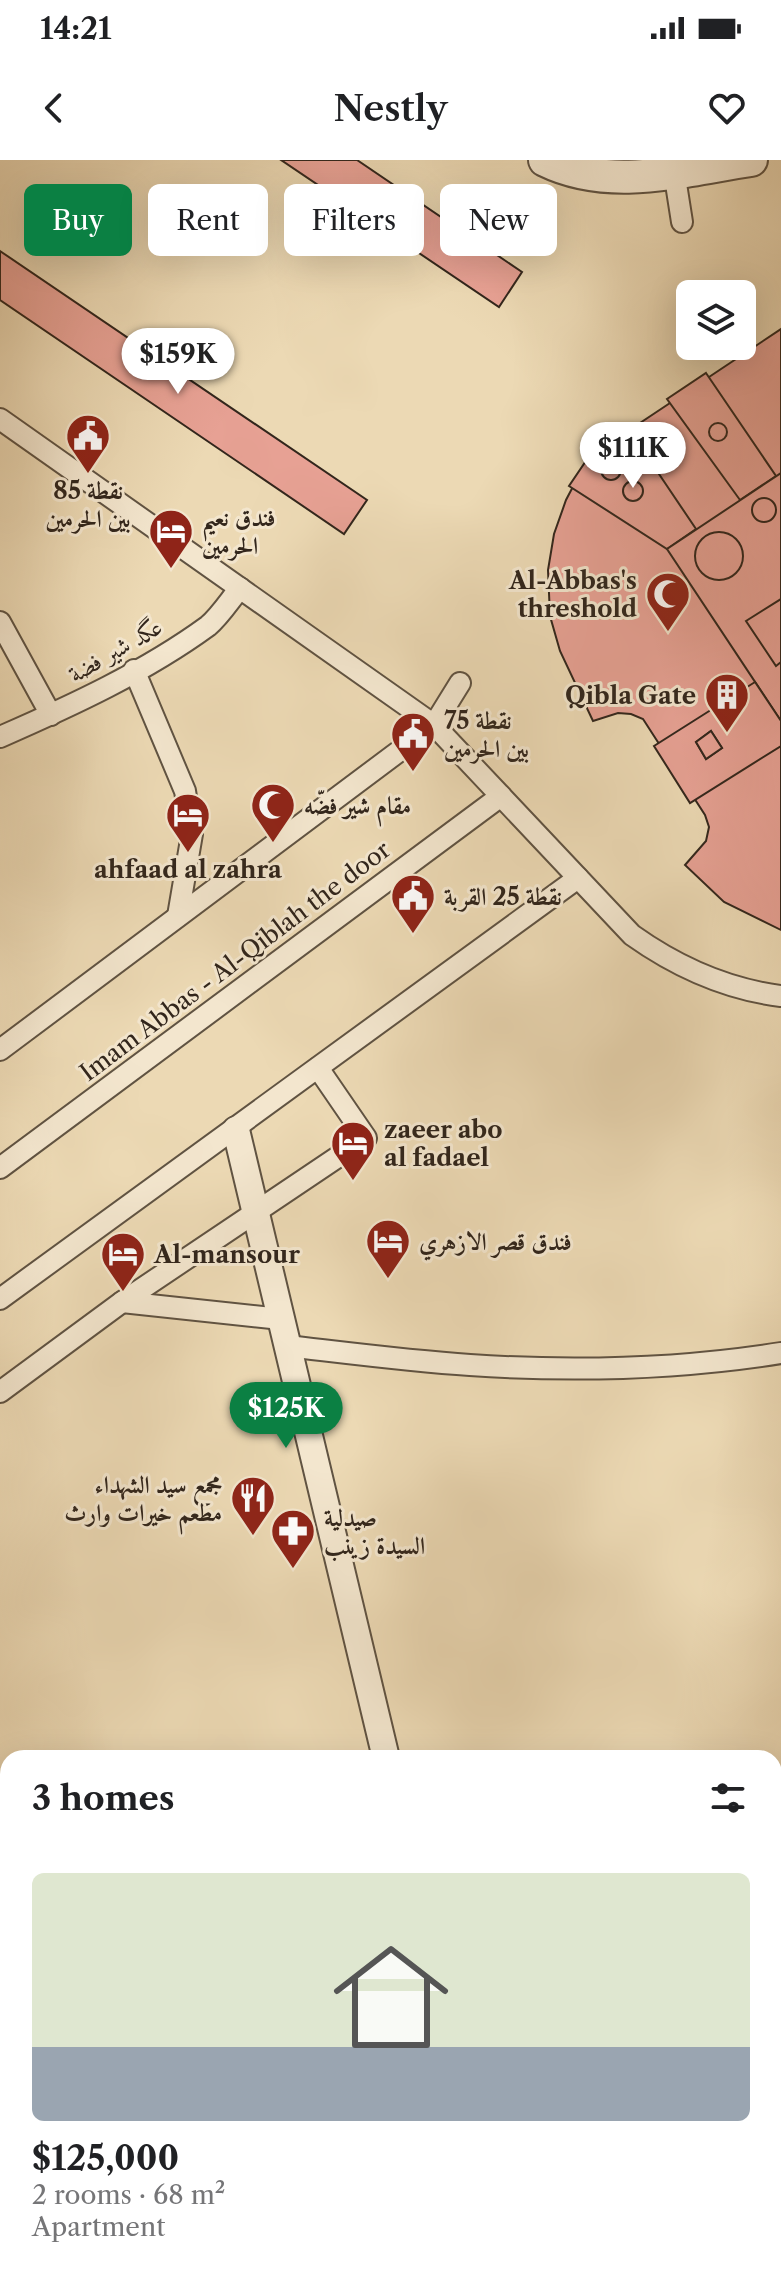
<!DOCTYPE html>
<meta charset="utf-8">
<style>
:root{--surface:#fff;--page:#f6f6f6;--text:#202124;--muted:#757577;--accent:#0b8043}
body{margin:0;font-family:"Libre Caslon Text",Amiri,serif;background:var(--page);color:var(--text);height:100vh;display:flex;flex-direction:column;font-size:30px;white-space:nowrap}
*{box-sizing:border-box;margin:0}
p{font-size:26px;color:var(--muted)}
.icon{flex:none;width:44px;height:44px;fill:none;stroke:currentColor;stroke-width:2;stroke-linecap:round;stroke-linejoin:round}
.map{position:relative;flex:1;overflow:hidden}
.drawer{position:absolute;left:0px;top:1590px;width:782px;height:536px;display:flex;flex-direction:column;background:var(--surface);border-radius:24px 24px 0 0;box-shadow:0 8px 32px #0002}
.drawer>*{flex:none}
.banner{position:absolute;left:24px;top:24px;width:734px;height:72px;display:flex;gap:16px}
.buttons{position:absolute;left:676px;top:120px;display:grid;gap:16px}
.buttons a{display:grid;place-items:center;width:80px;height:80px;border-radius:12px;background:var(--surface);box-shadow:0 8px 32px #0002;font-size:40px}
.price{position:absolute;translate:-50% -68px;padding:0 18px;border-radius:28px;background:#fff;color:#222;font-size:26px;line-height:52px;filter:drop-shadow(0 2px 4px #0008)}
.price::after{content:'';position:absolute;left:50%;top:48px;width:24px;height:18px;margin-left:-12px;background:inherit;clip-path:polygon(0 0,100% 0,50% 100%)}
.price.on{background:var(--accent);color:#fff}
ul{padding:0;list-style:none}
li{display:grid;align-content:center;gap:16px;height:424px;padding:0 32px}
li span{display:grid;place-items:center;height:248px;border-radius:12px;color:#555}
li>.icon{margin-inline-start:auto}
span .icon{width:144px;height:144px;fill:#fffc;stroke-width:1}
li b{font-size:34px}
h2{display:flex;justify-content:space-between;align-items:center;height:96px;padding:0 32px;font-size:34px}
.chip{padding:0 28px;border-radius:12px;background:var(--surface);box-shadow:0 8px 32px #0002;font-size:28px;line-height:72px}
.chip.on{background:var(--accent);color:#fff}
.status{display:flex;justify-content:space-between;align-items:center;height:56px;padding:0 40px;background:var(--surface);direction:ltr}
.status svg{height:22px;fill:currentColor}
header{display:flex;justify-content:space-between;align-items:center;height:104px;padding:0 32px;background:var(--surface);font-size:36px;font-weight:600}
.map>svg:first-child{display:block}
</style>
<div class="status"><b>14:21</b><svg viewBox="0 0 49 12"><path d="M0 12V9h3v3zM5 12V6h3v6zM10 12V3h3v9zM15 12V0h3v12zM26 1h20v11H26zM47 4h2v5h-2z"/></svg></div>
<header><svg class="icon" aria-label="back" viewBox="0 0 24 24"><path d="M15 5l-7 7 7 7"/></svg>Nestly<svg class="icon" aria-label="heart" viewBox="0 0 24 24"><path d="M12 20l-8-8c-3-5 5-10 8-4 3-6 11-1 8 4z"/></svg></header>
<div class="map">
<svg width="781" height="2126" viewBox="0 0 781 2126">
<rect width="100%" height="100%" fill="#ecd9b4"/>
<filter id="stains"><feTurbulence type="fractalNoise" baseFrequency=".0025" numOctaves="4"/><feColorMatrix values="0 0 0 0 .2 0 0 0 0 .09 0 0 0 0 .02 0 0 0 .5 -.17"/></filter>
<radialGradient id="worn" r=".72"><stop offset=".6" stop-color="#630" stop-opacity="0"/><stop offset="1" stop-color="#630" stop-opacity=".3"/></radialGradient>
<!-- building -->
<g fill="#e7a194" stroke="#32261c" stroke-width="2">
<path d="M281 0H357L522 112 499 147Z"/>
<path d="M0 91 367 340 344 374 0 140Z"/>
<path d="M781 169V770L724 742 685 705 706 681 709 667 705 655 643 559 631 554 618 553 593 561 560 491 550 456 548 410 554 374 566 340 578 317 596 296 607 285Z"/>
<path d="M706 213 776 316 740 340 667 239Z"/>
<circle cx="718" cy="272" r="9"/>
<path d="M626 265 696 369 667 389 569 326 592 292Z"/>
<circle cx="611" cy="310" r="10"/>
<path d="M781 313V561L667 389Z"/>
<circle cx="633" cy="331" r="10"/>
<circle cx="764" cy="350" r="12"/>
<circle cx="719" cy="396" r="24"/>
<path d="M781 439V502L776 506 746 461Z"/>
<path d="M755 522 781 561V586L690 643 654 586Z"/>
<path d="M711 571 722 588 706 599 696 582Z"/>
<path d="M711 571 722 588 706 599 696 582Z"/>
</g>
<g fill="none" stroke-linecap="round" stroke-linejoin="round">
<!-- pedestrian casing -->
<g stroke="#605342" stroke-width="24">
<g id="pedestrian">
<path d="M674 11 682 62"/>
<path d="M0 259 434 565 632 775C677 807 725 829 781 836"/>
<path d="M0 462 51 555"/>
<path d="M134 510 185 631 192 674 178 756"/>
<path d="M0 577C71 546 145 512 208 466 220 456 230 440 240 428"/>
<path d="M0 890 434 565 460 523"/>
<path d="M0 1008 501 636"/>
<path d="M0 1139 578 718"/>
<path d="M122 1142 281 1159"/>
<path d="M287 1186C348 1193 409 1201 470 1205 573 1212 679 1209 781 1193"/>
<path d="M0 1232 122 1142 366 978 318 908"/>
<path d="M0 1744H8"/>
<path d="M774 1786H781"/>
<path d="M0 1955 8 1968"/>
<path d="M103 2118 108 2126"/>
</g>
</g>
<!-- minor casing -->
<g stroke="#605342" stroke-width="30">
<g id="minor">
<path d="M236 970 386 1598"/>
<path d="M541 2118 543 2126"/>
<path d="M714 2118 716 2126"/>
</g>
</g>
<!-- tertiary casing -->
<g stroke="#605342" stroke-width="36">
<path id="tertiary" d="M545 0C610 32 683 10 751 0"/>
</g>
<!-- pedestrian -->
<use href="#pedestrian" stroke="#f3e6ce" stroke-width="20"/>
<!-- minor -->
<use href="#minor" stroke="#f3e6ce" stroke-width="26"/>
<!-- tertiary -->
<use href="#tertiary" stroke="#f3e6ce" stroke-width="32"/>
</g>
<!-- icons -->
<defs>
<g id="civic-pin" transform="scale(2.3)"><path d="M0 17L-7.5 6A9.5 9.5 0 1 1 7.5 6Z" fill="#8f2418" stroke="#f3e6ce"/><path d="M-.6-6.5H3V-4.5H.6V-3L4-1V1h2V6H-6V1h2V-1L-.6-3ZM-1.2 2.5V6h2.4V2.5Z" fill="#fff"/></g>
<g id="hotel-pin" transform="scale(2.3)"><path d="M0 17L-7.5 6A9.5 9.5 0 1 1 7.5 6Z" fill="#8f2418" stroke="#f3e6ce"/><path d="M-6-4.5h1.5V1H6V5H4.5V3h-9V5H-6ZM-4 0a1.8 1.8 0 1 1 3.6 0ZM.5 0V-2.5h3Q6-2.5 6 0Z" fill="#fff"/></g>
<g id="mosque-pin" transform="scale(2.3)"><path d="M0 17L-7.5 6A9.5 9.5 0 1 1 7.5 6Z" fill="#8f2418" stroke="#f3e6ce"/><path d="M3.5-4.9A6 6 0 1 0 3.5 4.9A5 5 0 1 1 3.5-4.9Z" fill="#fff"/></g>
<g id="building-pin" transform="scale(2.3)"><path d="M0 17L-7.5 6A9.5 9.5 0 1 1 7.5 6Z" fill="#8f2418" stroke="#f3e6ce"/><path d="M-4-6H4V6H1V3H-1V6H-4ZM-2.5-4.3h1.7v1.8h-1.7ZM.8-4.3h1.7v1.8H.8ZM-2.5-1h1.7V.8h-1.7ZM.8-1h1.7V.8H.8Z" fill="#fff"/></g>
<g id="restaurant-pin" transform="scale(2.3)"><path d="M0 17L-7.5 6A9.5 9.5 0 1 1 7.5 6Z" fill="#8f2418" stroke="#f3e6ce"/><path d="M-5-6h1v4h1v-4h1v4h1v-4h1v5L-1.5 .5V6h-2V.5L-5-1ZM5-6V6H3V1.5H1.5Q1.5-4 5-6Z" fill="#fff"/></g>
<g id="pharmacy-pin" transform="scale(2.3)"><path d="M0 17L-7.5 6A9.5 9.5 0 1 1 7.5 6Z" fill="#8f2418" stroke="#f3e6ce"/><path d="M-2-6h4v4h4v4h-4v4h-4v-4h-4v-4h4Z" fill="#fff"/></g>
</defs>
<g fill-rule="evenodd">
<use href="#civic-pin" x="88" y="276"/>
<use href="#hotel-pin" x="171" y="371"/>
<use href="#mosque-pin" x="668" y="434"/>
<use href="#building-pin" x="727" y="535"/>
<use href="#civic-pin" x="413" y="574"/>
<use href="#mosque-pin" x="273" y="645"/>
<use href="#hotel-pin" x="188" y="655"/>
<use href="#civic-pin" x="413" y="736"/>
<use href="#hotel-pin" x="353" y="983"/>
<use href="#hotel-pin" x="388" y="1081"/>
<use href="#hotel-pin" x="123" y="1094"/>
<use href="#restaurant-pin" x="253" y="1338"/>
<use href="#pharmacy-pin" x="293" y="1371"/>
</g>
<g text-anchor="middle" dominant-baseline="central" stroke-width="6" stroke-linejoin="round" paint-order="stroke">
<!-- poi labels -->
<g font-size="24" font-weight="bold" fill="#32261c" stroke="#f3e6ce" text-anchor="start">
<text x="88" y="330" text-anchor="middle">نقطة 85<tspan x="88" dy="28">بين الحرمين</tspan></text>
<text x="202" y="357">فندق نعيم<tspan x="202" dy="28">الحرمين</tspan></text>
<text x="637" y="420" text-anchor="end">Al-Abbas's<tspan x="637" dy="28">threshold</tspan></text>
<text x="696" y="535" text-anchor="end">Qibla Gate</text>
<text x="444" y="560">نقطة 75<tspan x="444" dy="28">بين الحرمين</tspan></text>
<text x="304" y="645">مقام شير فضّه</text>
<text x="188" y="709" text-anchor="middle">ahfaad al zahra</text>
<text x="444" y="736">نقطة 25 القربة</text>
<text x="384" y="969">zaeer abo<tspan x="384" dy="28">al fadael</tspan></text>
<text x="419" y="1081">فندق قصر الازهري</text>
<text x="154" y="1094">Al-mansour</text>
<text x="222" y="1324" text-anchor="end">مجمع سيد الشهداء<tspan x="222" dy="28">مطعم خيرات وارث</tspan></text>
<text x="324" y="1357">صيدلية<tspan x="324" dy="28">السيدة زينب</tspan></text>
</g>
<!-- street labels -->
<g font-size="24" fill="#32261c" stroke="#f3e6ce">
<text transform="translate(115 490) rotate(-30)">عگد شير فضة</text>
<text transform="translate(235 801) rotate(-37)">Imam Abbas - Al-Qiblah the door</text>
</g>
</g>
<rect width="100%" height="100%" filter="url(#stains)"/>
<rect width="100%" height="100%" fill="url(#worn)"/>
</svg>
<div class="buttons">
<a><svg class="icon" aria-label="layers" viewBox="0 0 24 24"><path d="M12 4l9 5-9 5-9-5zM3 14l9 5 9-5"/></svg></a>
</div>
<b class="price" style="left:178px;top:236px">$159K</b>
<b class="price" style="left:633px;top:330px">$111K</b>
<b class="price on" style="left:286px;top:1290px">$125K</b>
<div class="banner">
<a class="chip on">Buy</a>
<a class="chip">Rent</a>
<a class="chip">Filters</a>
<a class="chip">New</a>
</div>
<section class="drawer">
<h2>3 homes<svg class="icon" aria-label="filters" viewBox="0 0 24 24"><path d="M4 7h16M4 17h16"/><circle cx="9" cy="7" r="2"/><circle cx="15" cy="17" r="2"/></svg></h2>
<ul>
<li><span style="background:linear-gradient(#dfe7d0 70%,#9aa5b1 0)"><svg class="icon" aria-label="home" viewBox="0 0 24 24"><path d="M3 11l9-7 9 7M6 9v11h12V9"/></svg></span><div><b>$125,000</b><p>2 rooms · 68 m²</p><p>Apartment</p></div></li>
</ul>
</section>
</div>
